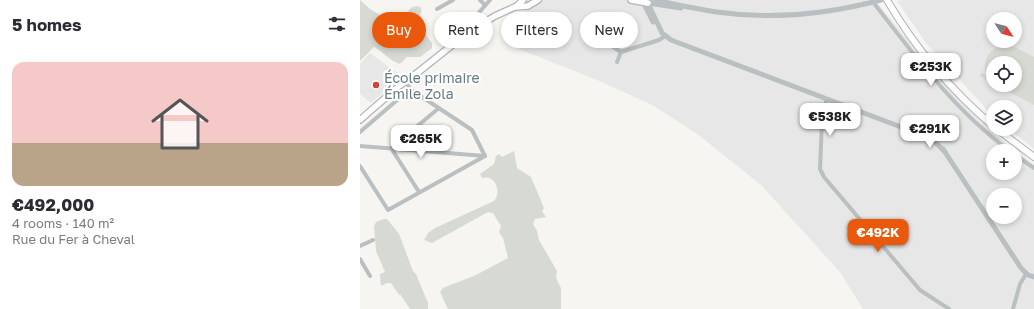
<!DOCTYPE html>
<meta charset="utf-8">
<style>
:root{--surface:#fff;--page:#f7f7f7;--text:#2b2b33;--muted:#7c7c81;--line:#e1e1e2;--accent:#ea580c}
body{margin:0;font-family:"Golos Text",sans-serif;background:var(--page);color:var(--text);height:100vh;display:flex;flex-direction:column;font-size:15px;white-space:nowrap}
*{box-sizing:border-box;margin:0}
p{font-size:13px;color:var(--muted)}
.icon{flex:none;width:22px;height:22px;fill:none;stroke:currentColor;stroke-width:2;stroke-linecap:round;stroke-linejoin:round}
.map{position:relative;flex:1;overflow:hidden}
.drawer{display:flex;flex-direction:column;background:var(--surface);width:360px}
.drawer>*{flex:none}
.hud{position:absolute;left:12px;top:12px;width:380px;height:36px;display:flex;gap:8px}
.needle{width:26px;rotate:126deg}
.buttons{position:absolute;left:626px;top:12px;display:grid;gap:8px}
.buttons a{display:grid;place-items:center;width:36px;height:36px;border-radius:50%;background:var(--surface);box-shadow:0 2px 6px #0003;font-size:20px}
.price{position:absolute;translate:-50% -34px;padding:0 9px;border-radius:8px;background:#fff;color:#222;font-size:13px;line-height:26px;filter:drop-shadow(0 1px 2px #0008)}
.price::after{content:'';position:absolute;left:50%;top:24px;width:12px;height:9px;margin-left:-6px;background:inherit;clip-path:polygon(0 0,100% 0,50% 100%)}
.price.active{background:var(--accent);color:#fff}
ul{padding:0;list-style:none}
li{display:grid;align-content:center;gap:8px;height:212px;padding:0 12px}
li+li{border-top:1px solid var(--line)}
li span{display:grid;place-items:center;height:124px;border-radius:12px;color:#555}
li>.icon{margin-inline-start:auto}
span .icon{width:72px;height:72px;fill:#fffc;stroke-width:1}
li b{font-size:17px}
h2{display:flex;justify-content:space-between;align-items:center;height:48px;padding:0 12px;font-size:17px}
.chip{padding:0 14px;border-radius:18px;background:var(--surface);box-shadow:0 2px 6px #0003;font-size:14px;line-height:36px}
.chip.active{background:var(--accent);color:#fff}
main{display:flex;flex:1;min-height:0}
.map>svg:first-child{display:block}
</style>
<main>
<section class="drawer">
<h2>5 homes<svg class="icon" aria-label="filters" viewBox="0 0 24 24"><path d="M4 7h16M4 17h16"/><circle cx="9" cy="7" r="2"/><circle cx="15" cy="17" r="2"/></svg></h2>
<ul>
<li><span style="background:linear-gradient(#f6c9c9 65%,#b9a48a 0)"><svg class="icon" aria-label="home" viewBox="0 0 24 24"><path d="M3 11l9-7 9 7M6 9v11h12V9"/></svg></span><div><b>€492,000</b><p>4 rooms · 140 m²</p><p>Rue du Fer à Cheval</p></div></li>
</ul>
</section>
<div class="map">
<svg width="674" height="309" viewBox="0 0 674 309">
<rect width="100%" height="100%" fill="#f6f5f2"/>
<!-- built -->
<g fill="#e6e7e6" fill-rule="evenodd">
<path d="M167 0H515L574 72 603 104 641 139 674 165V309H503L480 272 401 185 340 136 294 106 242 82 146 44 164 11ZM633 151H655V173H633ZM633 195H655V217H633Z"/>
<path d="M543 0H674V149L649 129H655V107H633V116L566 43 537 1ZM633 19H655V41H633ZM633 63H655V85H633Z"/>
<path d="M10 53 42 77 11 103 0 94V64Z"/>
</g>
<!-- green -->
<g fill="#d6dad2">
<path d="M0 0 10 9 33 23H36L52 7C69 3 58 17 57 23L72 43V48L60 57H47L40 64C30 61 23 52 14 47L0 61Z"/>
<path d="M639 41H643L674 57V105L636 85H655V63H633V83L620 76 621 73 626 75C622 62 628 49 642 46L638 43Z"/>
<path d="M154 151 157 168 171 177 184 208 182 211 186 217 175 219 173 224 177 231 179 240 197 271 196 278 201 288V309H88L80 292 83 288 116 275 148 258 143 238 139 232 141 226 133 213 128 212 72 243 64 240 68 233 75 228 134 201C140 195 138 181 129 178 127 177 124 178 122 178L120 174 134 164 136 156 139 154 142 157Z"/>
<path d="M24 219H27L39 234 53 271 56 274 68 303V309H50L40 294 39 295 31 283H27L21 286 20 274 25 272 16 251 14 226 16 222Z"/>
</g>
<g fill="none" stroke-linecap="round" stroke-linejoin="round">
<!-- secondary casing -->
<g stroke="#afb6b9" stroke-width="8">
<g id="secondary">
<path d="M271 0 288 3"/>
<path d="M156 7 168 6 178 0"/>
<path d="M0 120 39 86 52 77 110 31 135 16 157 6 163 0"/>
</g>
</g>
<!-- primary casing -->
<g stroke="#aeb4b7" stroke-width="8">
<g id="primary">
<path d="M527 0C555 48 591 90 633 126"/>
<path d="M637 129 674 157"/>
</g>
</g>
<!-- minor -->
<g stroke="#bac0c2" stroke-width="4">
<path d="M120 0 125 5"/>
<path d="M513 2C554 55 596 112 650 151"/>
<path d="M77 9 93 0"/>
<path d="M107 26 130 0"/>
<path d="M253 47 261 52"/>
<path d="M257 62 261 52 299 40 305 36"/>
<path d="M46 81 50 89 112 130 125 156"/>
<path d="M467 99 464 108 462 120 460 169 464 177 560 290 589 309"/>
<path d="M0 132 50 89"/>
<path d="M0 146 125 156"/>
<path d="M655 155 674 168"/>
<path d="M0 166 28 210 125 156"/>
<path d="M59 192 31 148 79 108"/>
<path d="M0 246 13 240"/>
<path d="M0 259 10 276"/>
<path d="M653 309 660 284 666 274"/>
</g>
<!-- tertiary -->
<g stroke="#bac0c2" stroke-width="5">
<path d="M282 0 293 22"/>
<path d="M294 0C315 4 336 9 357 12 412 20 468 14 521 0"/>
<path d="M288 3 302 33 311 40 562 135 574 141 585 152"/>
<path d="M288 3 321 8"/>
<path d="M583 149 661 268 668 275 674 277"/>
</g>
<!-- secondary -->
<use href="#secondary" stroke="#fff" stroke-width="5.5"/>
<!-- primary -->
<use href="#primary" stroke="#fff" stroke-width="6"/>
</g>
<!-- markers -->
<circle fill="#d54133" stroke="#fff" stroke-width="1.5" cx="16" cy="85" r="4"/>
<g text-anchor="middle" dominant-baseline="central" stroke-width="4" stroke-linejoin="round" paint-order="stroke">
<!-- poi labels -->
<g font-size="14" fill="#677981" stroke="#fff" text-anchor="start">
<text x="24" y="77">École primaire<tspan x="24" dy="16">Émile Zola</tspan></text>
</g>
</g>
</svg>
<div class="buttons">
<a><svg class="needle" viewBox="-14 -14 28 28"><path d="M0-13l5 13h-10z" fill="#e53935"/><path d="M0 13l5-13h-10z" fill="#7c7c81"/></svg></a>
<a><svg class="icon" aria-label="locate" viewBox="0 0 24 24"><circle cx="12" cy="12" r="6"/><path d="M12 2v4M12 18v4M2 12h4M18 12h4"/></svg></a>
<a><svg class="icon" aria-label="layers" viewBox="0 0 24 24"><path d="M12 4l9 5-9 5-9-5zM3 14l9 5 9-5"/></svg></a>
<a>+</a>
<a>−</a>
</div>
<b class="price" style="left:571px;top:87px">€253K</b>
<b class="price" style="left:470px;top:137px">€538K</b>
<b class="price" style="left:570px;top:149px">€291K</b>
<b class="price" style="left:61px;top:159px">€265K</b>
<b class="price active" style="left:518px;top:253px">€492K</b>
<div class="hud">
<a class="chip active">Buy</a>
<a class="chip">Rent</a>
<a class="chip">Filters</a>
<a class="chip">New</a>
</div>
</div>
</main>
